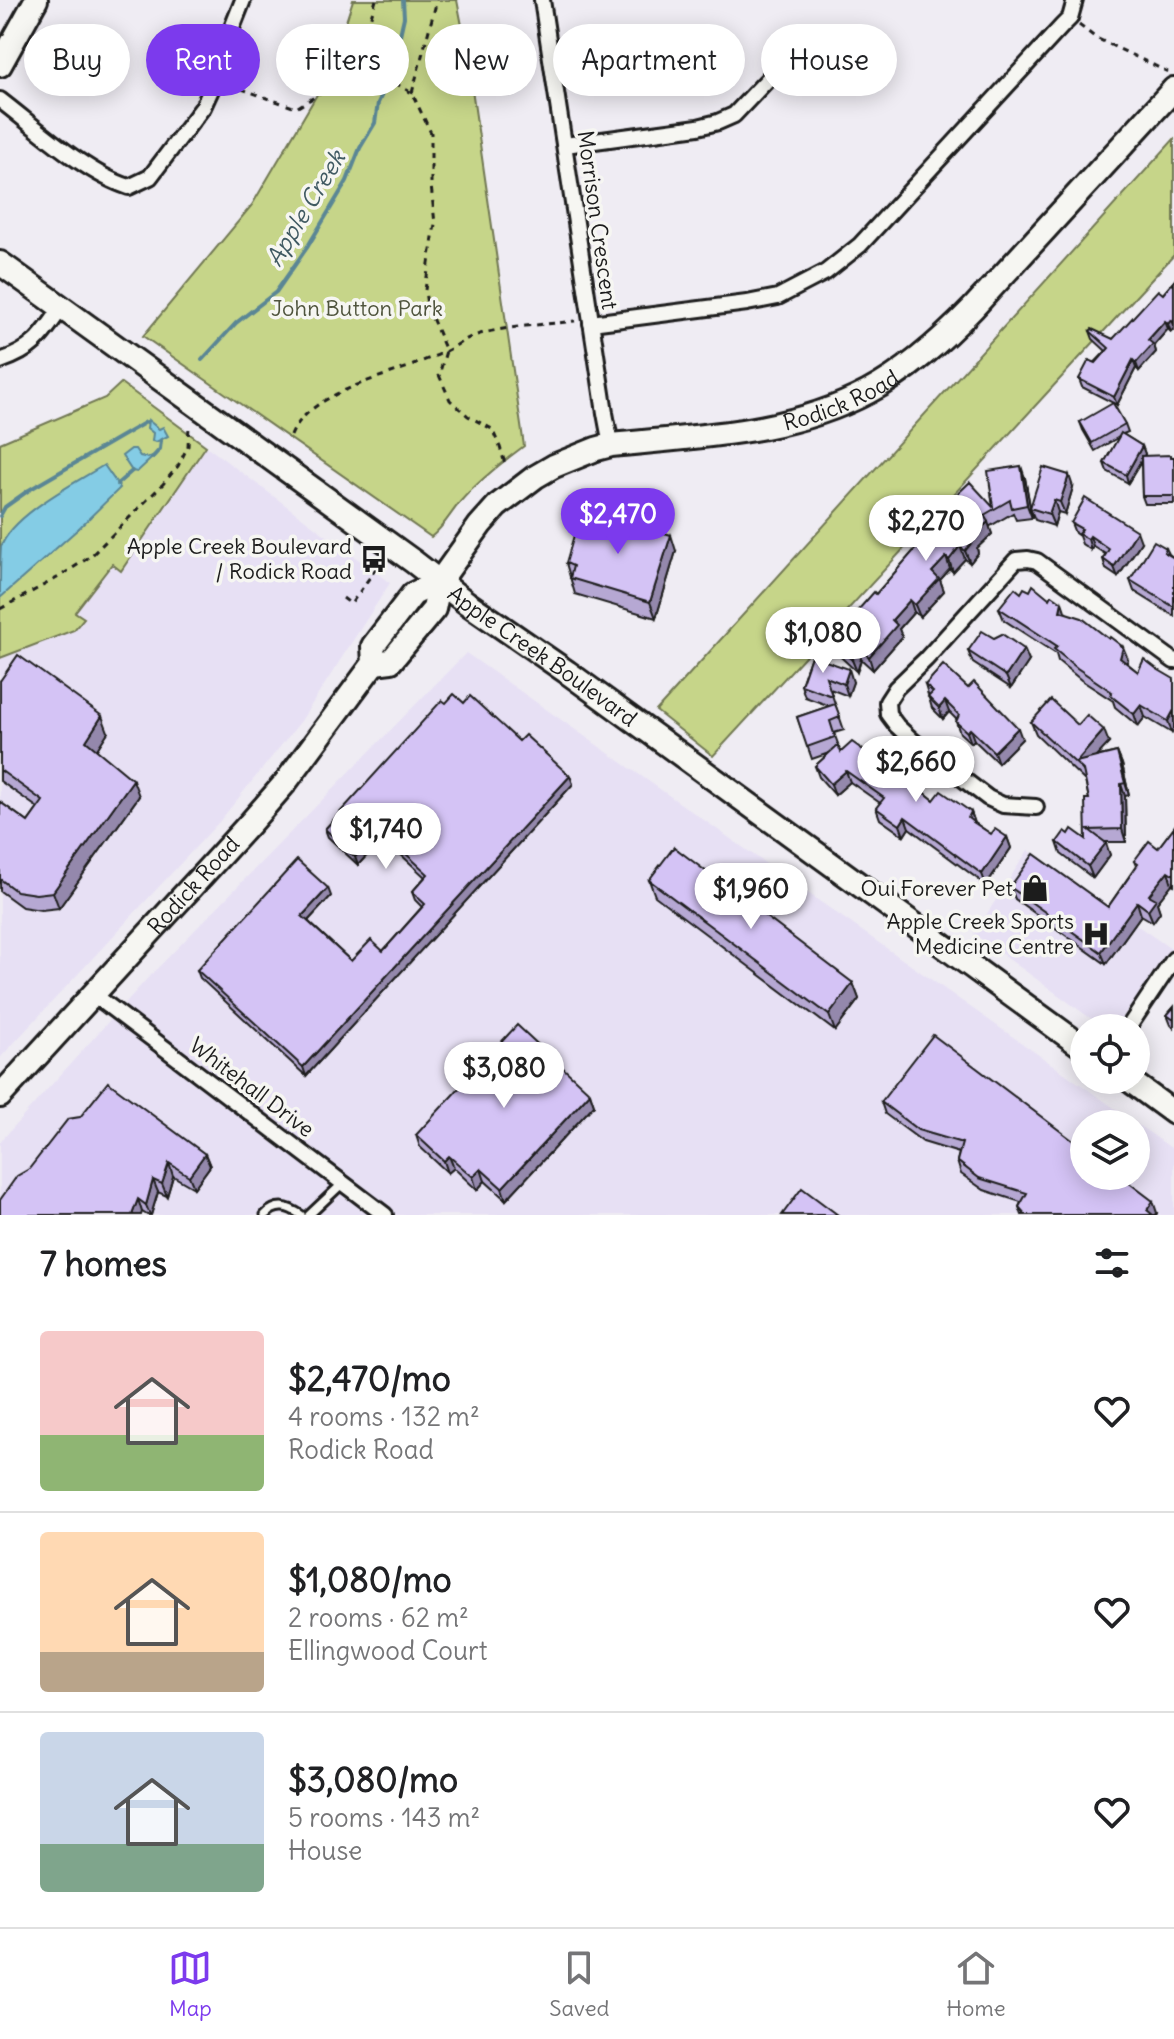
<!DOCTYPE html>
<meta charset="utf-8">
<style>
:root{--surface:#fff;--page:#f6f6f6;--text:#202124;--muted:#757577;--line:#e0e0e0;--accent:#7c3aed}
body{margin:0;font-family:Delius,sans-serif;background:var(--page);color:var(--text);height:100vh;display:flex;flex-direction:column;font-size:30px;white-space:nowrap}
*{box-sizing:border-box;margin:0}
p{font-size:26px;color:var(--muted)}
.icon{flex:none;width:44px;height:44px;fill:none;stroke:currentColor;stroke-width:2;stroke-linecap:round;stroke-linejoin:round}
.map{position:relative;height:1215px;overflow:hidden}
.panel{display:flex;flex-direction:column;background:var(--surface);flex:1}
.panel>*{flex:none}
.banner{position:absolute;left:24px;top:24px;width:1126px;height:72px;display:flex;gap:16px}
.tools{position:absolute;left:1070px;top:1014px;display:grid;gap:16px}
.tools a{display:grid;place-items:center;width:80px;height:80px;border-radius:50%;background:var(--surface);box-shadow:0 4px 20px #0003;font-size:40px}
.price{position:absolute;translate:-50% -68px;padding:0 18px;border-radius:28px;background:#fff;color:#222;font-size:26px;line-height:52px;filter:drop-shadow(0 2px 4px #0008)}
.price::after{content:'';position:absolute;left:50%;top:48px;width:24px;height:18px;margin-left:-12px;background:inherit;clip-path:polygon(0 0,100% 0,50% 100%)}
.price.current{background:var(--accent);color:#fff}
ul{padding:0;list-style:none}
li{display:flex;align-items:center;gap:24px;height:200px;padding:0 40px}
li+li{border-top:2px solid var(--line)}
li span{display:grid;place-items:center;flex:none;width:224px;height:160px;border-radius:8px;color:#555}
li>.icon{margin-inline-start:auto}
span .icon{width:96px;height:96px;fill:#fffc;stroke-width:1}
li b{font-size:34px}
h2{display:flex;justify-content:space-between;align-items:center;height:96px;padding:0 40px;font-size:34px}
.chip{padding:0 28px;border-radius:36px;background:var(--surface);box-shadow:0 4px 20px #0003;font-size:28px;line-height:72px}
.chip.current{background:var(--accent);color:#fff}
.dock{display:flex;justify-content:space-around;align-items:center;height:112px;border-top:2px solid var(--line);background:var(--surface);font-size:22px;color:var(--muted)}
.dock a{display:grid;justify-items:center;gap:4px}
.dock .current{color:var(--accent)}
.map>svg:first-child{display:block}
</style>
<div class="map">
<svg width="1174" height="1215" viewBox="0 0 1174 1215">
<rect width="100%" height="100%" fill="#efecf3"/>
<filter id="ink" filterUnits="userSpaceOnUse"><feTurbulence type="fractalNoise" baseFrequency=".0125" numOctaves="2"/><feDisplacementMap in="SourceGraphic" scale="16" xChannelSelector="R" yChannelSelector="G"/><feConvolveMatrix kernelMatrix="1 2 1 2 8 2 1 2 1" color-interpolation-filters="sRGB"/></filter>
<g filter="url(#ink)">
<!-- built -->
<g fill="#e7e0f4" fill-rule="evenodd">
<path d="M206 446 390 583 301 721 219 822 0 1058V658L74 630 83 619 74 612 112 563 122 571Z"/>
<path d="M466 653 1174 1150V1215H0V1142L145 981ZM1084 1124H1136V1176H1084Z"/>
<path d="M1028 850 1174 951 1114 1028H1104L974 934Z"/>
</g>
<!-- green -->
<g fill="#c6d589" stroke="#717852" stroke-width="2">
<path d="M353 0H457L465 41 524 446C501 463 478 481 460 502 450 514 443 528 431 537L143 336 252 205 329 74Z"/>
<path d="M1174 139V255L713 756 656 711Z"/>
<path d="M121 383 206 446 121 571 112 564 75 612 84 618 74 630 0 658V443L105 398Z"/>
</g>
<!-- water -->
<g fill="#84cce5" stroke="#5a8695" stroke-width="2">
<path d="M148 420 159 429 163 427 168 436 156 442 152 441 153 433 147 428Z"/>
<path d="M131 449H135L140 456 148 458 152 456V458L137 472 132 471 122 456Z"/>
<path d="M104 465 120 488 78 529 0 598C0 585 0 559 1 547 12 515 75 483 104 465Z"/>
</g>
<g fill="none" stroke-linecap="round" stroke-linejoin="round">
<!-- stream -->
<g stroke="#5a8695" stroke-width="4">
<path d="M202 360 236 323 276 292 308 246 347 181 360 148 375 123 378 103 391 75 404 17 403 0"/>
<path d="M152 458 160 449 161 440"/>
<path d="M117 484 132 471"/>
<path d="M0 516 5 507 29 490 146 422"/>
</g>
<!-- lane casing -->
<g stroke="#1c1c1c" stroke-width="13">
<g id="lane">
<path d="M265 1215C277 1203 288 1206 301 1215"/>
<path d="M309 1215 343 1183"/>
</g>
</g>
<!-- street casing -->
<g stroke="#1c1c1c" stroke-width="20">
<g id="street">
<path d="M542 0 605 413 611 445"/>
<path d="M0 100C38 129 85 173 129 187L150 177 203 107 215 81 228 38 243 0"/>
<path d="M565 145 698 127 718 122 734 115 769 78 789 45"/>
<path d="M591 323 747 303 778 297 826 272 860 245 1062 26 1070 18 1075 0"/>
<path d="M0 361C34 350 43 335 62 307"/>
<path d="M1036 807 1003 805 988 798 913 741 897 726 888 714 887 702 896 688 926 659 1016 560 1028 559 1037 561 1174 661"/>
<path d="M93 994 385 1215"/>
<path d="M1128 1028 1174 959"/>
</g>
</g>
<!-- secondary casing -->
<g stroke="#1c1c1c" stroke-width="28">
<g id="secondary">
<path d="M0 65 36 0"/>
<path id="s1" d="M0 263 414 562 467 603 567 672 1084 1048"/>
<path id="s2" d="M374 663 391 661 434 609 440 581 480 525 497 506 535 477 554 466 596 449 611 445C698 436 789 434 868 392 908 371 942 340 973 308L1174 89"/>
<path d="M1129 1080 1174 1113"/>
<path id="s3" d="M0 1096 251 822 285 783 374 663 373 646 413 594 440 581"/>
</g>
</g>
<!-- path -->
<g stroke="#1c1c1c" stroke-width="3" stroke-dasharray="6 6" stroke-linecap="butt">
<path d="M1079 25 1096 38 1168 72"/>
<path d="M353 74 376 0"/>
<path d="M230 85 296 108 353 74 385 77 412 93 431 133V185L435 224 425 290 427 306 446 351 439 375 450 400 468 416 492 429 500 447 505 464"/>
<path d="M412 93 437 0"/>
<path d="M291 436C307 394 379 379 416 364 427 359 439 355 450 349 457 345 464 340 471 337 501 326 543 325 575 321"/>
<path d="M343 598 351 604 377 567"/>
<path d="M0 609 59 577 91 556 163 484 178 466 188 446 189 426"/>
</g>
<!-- lane -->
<use href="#lane" stroke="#f6f6f2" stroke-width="7"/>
<!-- street -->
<use href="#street" stroke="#f6f6f2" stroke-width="14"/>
<!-- secondary -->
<use href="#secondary" stroke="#f6f6f2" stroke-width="22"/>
</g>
<!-- wall -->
<g fill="#b6a8d3" stroke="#1c1c1c" stroke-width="2">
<path d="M1174 281V329L1171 332 1168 329 1154 345 1156 352 1139 371 1136 368 1117 405 1082 387 1079 379 1106 351 1093 339 1090 331 1113 339 1163 294Z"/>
<path d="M1080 422 1125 424 1128 432 1123 434 1142 446 1145 454 1144 456 1174 457V504H1145L1142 496 1141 462 1128 483 1107 471 1104 463 1119 437 1095 451 1083 430Z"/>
<path d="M1025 478 1032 518 1016 520 1013 513 989 527 992 534 977 548 978 553 970 563 965 559 953 572 950 569 940 580 944 591 920 617 914 612 899 629 902 637 873 670 861 659 857 672 831 648 826 636 852 617 876 594 952 508 949 502 993 507Z"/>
<path d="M1073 487 1065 514 1058 512 1054 526 1035 520 1030 508Z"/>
<path d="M1071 523 1141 542 1118 577 1106 569 1103 559 1105 554 1093 546 1091 550 1082 544 1079 536 1075 533Z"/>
<path d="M1166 548 1169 554 1174 558V616L1134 591 1130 580Z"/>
<path d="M676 551 656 618 575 594 566 563Z"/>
<path d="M1021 593 1050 599 1066 613 1128 659 1127 663 1138 672 1157 669 1172 733 1145 717 1138 726 1115 707 1113 701 1081 680 1058 661 1056 654 1004 620 999 608Z"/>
<path d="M968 651 1029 661 1011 688 973 663Z"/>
<path d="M811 656 853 682 848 696 830 689 844 730 834 733 841 752 918 773 922 784 920 789 934 800 971 812 975 823 991 834 1007 837 1011 848 986 885 909 828 904 836 880 819 876 808 880 803 850 782 835 795 819 777 815 766 829 753 812 759 797 717 830 706 805 697 801 685Z"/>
<path d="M0 681 108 732 96 750 139 796 59 908 41 910 22 907 0 891V802L28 822 38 808 0 781Z"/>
<path d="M925 685 1022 739 998 763 974 740 971 743 960 733 956 722 957 720 949 712 943 719 932 708Z"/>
<path d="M446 703H464L570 776 573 784 306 1076 200 978 197 970 331 896 308 921 351 961 383 951 422 907 415 900 412 892 425 877 383 838 358 865 328 837 325 829Z"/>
<path d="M1031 722 1078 725 1109 743 1095 757 1117 752 1122 764 1129 795 1125 796 1126 842H1104L1110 855 1093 878 1061 854 1057 842 1086 839 1089 799 1085 781 1036 734Z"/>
<path d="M1174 827V885L1172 884 1157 903 1160 912 1153 922 1141 915 1106 964 1015 899 1010 887 1108 907 1136 866 1134 861 1158 848Z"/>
<path d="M649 880 853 983 859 999 835 1031 655 896Z"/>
<path d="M1174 1007V1028L1171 1025 1167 1015Z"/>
<path d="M590 1093 594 1105 506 1200 485 1181 477 1190 454 1168 448 1173 420 1147 416 1135Z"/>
<path d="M881 1102 1157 1213 1156 1215H1022L1019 1207 1021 1202 984 1190 961 1174 957 1161 959 1153 923 1142 885 1114Z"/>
<path d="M205 1154 210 1166 194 1188 173 1176 167 1196 158 1192 151 1215H147L142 1212 29 1169Z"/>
</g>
<!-- shaded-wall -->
<g fill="#9488ac" stroke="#1c1c1c" stroke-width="2">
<path d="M1171 320 1174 328 1171 332 1168 324Z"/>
<path d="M1165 321 1168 329 1154 345 1156 352 1139 371 1136 363 1148 340Z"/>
<path d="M1133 360 1136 368 1117 405 1114 397Z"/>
<path d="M1142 446 1145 454 1128 483 1126 475Z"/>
<path d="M1021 466 1025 478 1032 518 1027 505Z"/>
<path d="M1069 475 1073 487 1065 514 1060 502Z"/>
<path d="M1054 500 1058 512 1054 526 1049 514Z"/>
<path d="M988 522 992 534 977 548 978 553 970 563 965 551 971 538Z"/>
<path d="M1137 531 1141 542 1118 577 1114 567Z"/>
<path d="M671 535 676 551 656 618 650 602Z"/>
<path d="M1090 536 1093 546 1091 550 1088 539Z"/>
<path d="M960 546 965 559 953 572 949 560Z"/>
<path d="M946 557 950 569 940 580 944 591 920 617 915 605 932 572Z"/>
<path d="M910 600 914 612 899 629 902 637 873 670 869 657 892 620Z"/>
<path d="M1062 602 1066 614 1060 611Z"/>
<path d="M857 646 861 659 857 672 852 660Z"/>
<path d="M1123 647 1128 659 1124 670 1120 658Z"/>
<path d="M1024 649 1029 661 1011 688 1006 676Z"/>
<path d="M849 669 853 682 848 696 844 684Z"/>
<path d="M945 701 949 712 943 719 939 708Z"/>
<path d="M1141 705 1145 717 1138 726 1134 714Z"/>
<path d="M1174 710V730L1172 733 1168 721Z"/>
<path d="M102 716 108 732 92 757 86 741Z"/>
<path d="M1018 728 1022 739 998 763 994 752Z"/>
<path d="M970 729 974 740 971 743 967 732Z"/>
<path d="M1104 730 1109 743 1083 771 1076 762Z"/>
<path d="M1117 752 1122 764 1129 795 1125 783Z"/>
<path d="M846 771 850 782 835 795 831 784Z"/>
<path d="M918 773 922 784 918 795 914 784Z"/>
<path d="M570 776 573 784 306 1076 303 1067Z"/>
<path d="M133 780 139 796 59 908 53 892Z"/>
<path d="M1121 784 1125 796 1126 842 1122 829Z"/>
<path d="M971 812 975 824 968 818Z"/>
<path d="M905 817 909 828 904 836 900 825Z"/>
<path d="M380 830 383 838 358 865 355 857Z"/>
<path d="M1007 837 1011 848 986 885 982 874Z"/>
<path d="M1106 843 1110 855 1093 878 1088 866Z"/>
<path d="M1168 871 1172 884 1157 903 1160 912 1153 922 1148 910 1149 895Z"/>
<path d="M328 888 331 896 305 924 302 916Z"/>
<path d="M1137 902 1141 915 1106 964 1101 952Z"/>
<path d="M853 983 859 999 835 1031 829 1015Z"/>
<path d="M590 1093 594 1105 506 1200 502 1188Z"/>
<path d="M205 1154 210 1166 194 1188 189 1176Z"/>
<path d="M449 1156 454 1168 448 1173 444 1161Z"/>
<path d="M169 1163 173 1176 167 1196 162 1184Z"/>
<path d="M481 1169 485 1181 477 1190 473 1177Z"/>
<path d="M153 1180 158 1192 151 1215H150L146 1205Z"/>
<path d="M138 1199 142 1212 141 1215H132Z"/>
<path d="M1153 1201 1157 1213 1156 1215H1148L1147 1210Z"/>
</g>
<!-- building -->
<g fill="#d4c3f5" stroke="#1c1c1c" stroke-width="2">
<path d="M1174 281V323L1171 320 1168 324 1165 321 1148 340 1153 344 1136 363 1133 360 1114 397 1079 379 1089 360 1096 363 1109 348 1090 331 1092 329 1113 339 1158 290 1163 294Z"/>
<path d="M1113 403 1125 424 1092 443 1080 422Z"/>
<path d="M1121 433 1142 446 1126 475 1104 463Z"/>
<path d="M1171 455V457H1174V496H1142L1141 456Z"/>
<path d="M1021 466 1027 505 1012 508 1010 500 984 515 988 522 971 538 974 540 965 551 960 546 949 560 946 557 932 572 939 579 915 605 910 600 892 620 897 625 869 657 857 646 852 660 826 636 848 613 852 617 874 592 876 594 953 506 949 502 970 482 993 507 988 471Z"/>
<path d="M1043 467 1069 475 1060 502 1054 500 1049 514 1030 508Z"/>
<path d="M1085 498 1137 531 1114 567 1103 559 1109 549 1090 536 1088 539 1078 534 1082 529 1071 523Z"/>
<path d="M593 511 671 535 650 602 570 578 573 566 566 563 579 518 590 522Z"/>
<path d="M1154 541 1166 548 1164 552 1174 558V607L1130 580Z"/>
<path d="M1033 585 1050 599 1052 595 1062 602 1060 611 1082 618 1109 639 1110 637 1123 647 1120 658 1138 672 1144 659 1157 669 1174 679V710L1168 721 1141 705 1134 714 1110 695 1112 692 1077 668 1054 649 1057 646 999 608 1015 588 1021 593 1024 588 1030 591Z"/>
<path d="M982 631 994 638 1002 634 1024 649 1006 676 968 651Z"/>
<path d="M18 655 102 716 86 741 133 780 53 892 36 894 16 891 0 879V802L28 822 43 801 0 770V681Z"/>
<path d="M811 656 849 669 844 684 826 677 832 696 801 685Z"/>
<path d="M943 665 968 688 974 682 1018 728 994 752 970 729 967 732 956 722 959 715 945 701 939 708 928 697 933 692 925 685Z"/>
<path d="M454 694 464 703 470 696 519 741 525 735 570 776 303 1067 197 970 297 860 328 888 302 916 351 961 371 940 383 951 425 904 412 892 428 874 380 830 355 857 325 829 442 700 446 703Z"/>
<path d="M1051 700 1078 725 1087 715 1104 730 1076 762 1117 752 1125 783 1121 784 1122 829 1089 830 1106 843 1088 866 1057 842 1065 831 1069 834 1072 829 1086 839 1085 799H1089L1083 770 1031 722Z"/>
<path d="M835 704 840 717 830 721 835 737 807 747 797 717Z"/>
<path d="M852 742 883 764 889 756 918 773 914 784 934 800 941 791 971 812 968 818 973 822 991 834 995 829 1007 837 982 874 905 817 900 825 876 808 884 798 846 771 831 784 815 766 838 745 841 752Z"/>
<path d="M1174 827V875L1168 871 1149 895 1156 899 1148 910 1137 902 1101 952 1010 887 1034 854 1108 907 1138 864 1134 861 1149 841 1158 848Z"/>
<path d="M674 847 853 983 829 1015 649 880Z"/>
<path d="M1174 1007V1020L1167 1015Z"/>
<path d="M517 1025 590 1093 502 1188 481 1169 473 1177 449 1156 444 1161 416 1135Z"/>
<path d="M933 1035 1084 1149V1176H1120L1153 1201 1147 1210 1153 1215H1026L1019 1207 1027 1193 979 1178 957 1161 962 1143 918 1130 881 1102Z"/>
<path d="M108 1082 205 1154 189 1176 169 1163 162 1184 153 1180 146 1205 138 1199 132 1215H0V1200L17 1176 29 1169 68 1119 80 1117Z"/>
<path d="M802 1188 838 1215H782Z"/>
</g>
</g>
<!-- icons -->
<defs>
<g id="bus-bare" transform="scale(2.16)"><path d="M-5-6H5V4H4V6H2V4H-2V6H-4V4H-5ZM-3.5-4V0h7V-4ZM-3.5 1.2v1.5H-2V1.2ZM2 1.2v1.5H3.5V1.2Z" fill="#1c1c1c" stroke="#f6f6f2" stroke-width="2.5" paint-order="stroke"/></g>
<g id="shop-bare" transform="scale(2.16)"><path d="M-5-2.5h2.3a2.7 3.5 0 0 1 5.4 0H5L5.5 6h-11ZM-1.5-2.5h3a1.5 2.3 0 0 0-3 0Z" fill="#1c1c1c" stroke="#f6f6f2" stroke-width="2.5" paint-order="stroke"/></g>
<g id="hospital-bare" transform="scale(2.16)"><path d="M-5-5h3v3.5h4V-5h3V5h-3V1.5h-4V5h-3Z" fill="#1c1c1c" stroke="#f6f6f2" stroke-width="2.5" paint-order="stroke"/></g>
</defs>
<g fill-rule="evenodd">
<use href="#bus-bare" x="374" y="559"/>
<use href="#shop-bare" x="1035" y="888"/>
<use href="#hospital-bare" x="1096" y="934"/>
</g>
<g text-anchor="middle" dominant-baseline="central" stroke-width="7" stroke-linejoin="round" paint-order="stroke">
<!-- street labels -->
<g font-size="22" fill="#1c1c1c" stroke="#f6f6f2">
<text transform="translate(598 220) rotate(82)">Morrison Crescent</text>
<text stroke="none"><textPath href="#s2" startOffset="574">Rodick Road</textPath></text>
<text stroke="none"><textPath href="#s1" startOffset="670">Apple Creek Boulevard</textPath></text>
<text stroke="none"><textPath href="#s3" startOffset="286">Rodick Road</textPath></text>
<text transform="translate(252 1087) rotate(37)">Whitehall Drive</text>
</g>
<!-- park labels -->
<g font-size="22" fill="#4f543d" stroke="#f6f6f2">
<text x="357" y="308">John Button Park</text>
</g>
<!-- poi labels -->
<g font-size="22" fill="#1c1c1c" stroke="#f6f6f2" text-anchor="end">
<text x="352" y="546">Apple Creek Boulevard<tspan x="352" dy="25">/ Rodick Road</tspan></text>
<text x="1013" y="888">Oui Forever Pet</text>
<text x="1074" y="921">Apple Creek Sports<tspan x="1074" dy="25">Medicine Centre</tspan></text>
</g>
<!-- water labels -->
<g font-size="24" font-style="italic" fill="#405a62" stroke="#f6f6f2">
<text transform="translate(305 208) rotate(-59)">Apple Creek</text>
</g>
</g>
</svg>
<div class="tools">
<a><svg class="icon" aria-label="locate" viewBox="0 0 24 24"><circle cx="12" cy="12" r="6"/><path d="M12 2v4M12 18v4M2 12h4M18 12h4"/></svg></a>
<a><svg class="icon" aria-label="layers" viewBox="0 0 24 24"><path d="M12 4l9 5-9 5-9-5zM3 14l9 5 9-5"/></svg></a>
</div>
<b class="price current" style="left:618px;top:556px">$2,470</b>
<b class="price" style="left:926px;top:563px">$2,270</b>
<b class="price" style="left:823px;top:675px">$1,080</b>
<b class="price" style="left:916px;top:804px">$2,660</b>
<b class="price" style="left:386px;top:871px">$1,740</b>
<b class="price" style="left:751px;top:931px">$1,960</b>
<b class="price" style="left:504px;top:1110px">$3,080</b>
<div class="banner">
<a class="chip">Buy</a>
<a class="chip current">Rent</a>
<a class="chip">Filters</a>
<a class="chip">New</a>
<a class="chip">Apartment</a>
<a class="chip">House</a>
</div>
</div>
<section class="panel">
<h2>7 homes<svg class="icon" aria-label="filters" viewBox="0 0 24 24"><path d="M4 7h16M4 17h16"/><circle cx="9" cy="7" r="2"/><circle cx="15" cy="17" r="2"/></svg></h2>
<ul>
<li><span style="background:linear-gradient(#f6c9c9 65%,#8fb573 0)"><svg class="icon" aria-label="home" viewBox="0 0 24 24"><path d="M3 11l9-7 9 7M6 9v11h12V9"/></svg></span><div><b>$2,470/mo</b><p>4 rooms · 132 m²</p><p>Rodick Road</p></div><svg class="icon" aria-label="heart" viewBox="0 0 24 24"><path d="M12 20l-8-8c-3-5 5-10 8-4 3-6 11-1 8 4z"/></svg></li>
<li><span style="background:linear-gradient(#ffd9b3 75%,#b9a48a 0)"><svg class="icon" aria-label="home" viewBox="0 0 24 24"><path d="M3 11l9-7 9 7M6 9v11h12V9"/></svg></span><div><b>$1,080/mo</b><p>2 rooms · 62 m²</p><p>Ellingwood Court</p></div><svg class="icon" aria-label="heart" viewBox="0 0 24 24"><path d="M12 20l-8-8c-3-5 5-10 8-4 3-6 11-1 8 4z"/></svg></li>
<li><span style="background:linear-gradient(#c9d6e8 70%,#7fa58c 0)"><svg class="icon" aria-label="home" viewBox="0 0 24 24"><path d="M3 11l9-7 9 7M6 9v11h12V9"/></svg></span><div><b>$3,080/mo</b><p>5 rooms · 143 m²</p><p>House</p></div><svg class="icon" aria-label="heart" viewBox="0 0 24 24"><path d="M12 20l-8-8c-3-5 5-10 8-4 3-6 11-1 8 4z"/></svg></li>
</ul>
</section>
<nav class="dock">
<a class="current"><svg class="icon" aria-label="map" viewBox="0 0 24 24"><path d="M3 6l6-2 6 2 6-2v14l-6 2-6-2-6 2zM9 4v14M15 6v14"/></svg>Map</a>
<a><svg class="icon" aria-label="saved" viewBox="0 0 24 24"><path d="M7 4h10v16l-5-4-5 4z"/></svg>Saved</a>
<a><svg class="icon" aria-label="home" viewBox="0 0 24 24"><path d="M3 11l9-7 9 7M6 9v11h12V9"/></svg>Home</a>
</nav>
